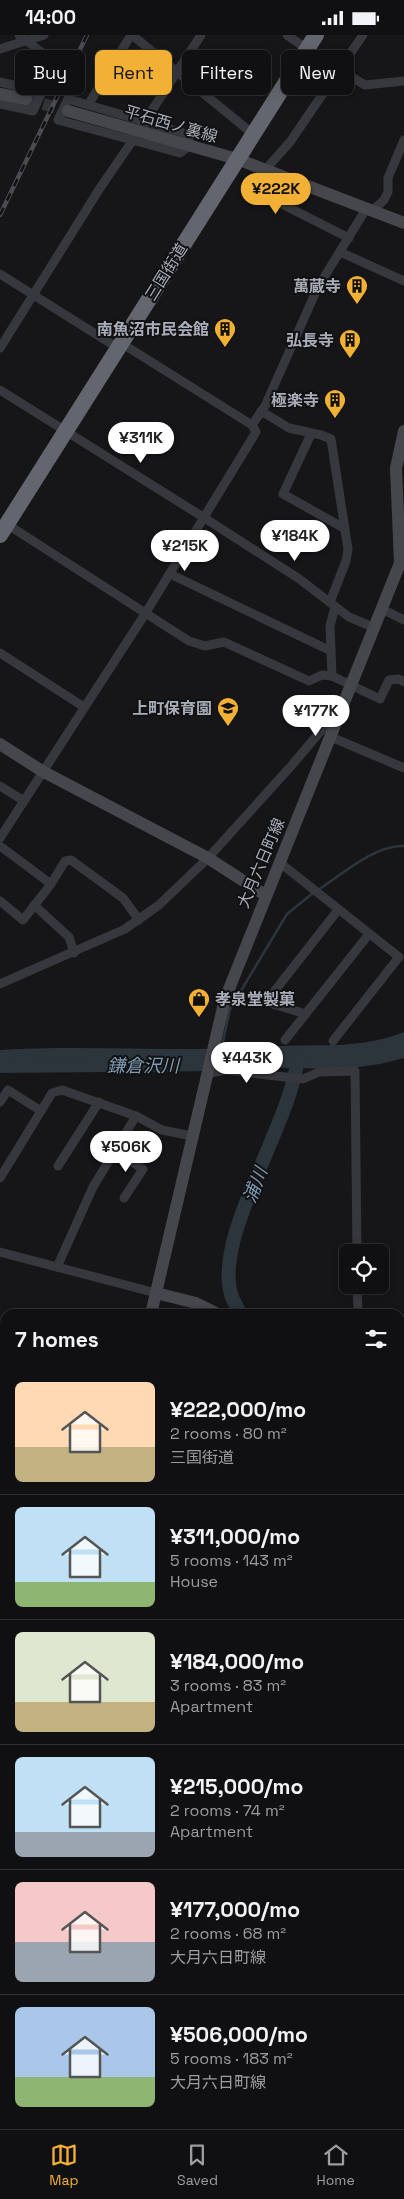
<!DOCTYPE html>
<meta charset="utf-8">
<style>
:root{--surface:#101012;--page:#19191b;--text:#f1f3f6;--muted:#9c9d9f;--line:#303032;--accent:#f2b134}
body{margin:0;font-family:"Space Grotesk","Noto Sans JP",sans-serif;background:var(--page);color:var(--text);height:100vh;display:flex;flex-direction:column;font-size:19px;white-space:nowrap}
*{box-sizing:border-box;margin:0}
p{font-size:16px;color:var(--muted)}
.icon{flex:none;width:28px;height:28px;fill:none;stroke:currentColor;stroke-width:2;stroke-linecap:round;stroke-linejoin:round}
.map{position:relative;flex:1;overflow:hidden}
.sheet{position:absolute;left:0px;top:1274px;width:405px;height:821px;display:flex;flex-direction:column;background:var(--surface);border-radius:15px 15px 0 0;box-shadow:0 2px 8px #0003,0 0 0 1px var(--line)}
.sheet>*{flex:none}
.top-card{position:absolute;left:15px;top:15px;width:375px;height:45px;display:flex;gap:10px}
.controls{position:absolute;left:339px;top:1209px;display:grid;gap:10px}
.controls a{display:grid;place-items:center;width:50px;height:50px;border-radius:8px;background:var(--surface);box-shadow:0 2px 8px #0003,0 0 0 1px var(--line);font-size:25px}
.price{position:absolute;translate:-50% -42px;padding:0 11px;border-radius:18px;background:#fff;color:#222;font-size:16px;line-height:32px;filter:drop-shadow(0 1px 2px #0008)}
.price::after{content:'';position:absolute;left:50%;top:30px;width:15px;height:11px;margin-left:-8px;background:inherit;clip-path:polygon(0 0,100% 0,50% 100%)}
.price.active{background:var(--accent);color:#111}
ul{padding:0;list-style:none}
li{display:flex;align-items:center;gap:15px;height:125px;padding:0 15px}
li+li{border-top:1px solid var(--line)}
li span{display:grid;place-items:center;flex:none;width:140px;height:100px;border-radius:8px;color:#555}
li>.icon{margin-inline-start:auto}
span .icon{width:60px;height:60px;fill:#fffc;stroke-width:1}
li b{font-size:21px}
h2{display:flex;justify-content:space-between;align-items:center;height:60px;padding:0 15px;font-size:21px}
.tag{padding:0 18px;border-radius:8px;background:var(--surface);box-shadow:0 2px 8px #0003,0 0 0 1px var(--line);font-size:18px;line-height:45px}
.tag.active{background:var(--accent);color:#111}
.status{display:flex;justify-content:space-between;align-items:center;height:35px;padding:0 25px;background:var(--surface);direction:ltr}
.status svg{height:14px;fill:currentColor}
.tab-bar{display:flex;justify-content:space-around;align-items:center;height:70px;border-top:1px solid var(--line);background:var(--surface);font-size:14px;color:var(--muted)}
.tab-bar a{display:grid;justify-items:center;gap:2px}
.tab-bar .active{color:var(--accent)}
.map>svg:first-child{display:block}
</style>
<div class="status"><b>14:00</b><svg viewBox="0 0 49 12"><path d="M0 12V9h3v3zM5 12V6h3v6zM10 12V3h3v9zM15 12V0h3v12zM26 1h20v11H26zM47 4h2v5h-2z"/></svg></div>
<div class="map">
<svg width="404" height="2094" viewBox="0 0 404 2094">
<rect width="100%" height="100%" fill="#161618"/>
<!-- water -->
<path fill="#2c353c" d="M404 997V1023L380 1029 344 1034 234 1032 190 1026 34 1028 0 1031V1015C62 1011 124 1014 186 1014 218 1014 249 1012 281 1011 328 1009 359 1014 404 997Z"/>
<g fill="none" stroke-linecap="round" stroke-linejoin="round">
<!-- stream -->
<g stroke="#2c353c" stroke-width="2.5">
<path d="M318 855C341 840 376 809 404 811"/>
<path d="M221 1016 230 974 287 879 313 858"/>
</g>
<!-- river -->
<g stroke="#2c353c" stroke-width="14">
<path d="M0 1031 218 1029 236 1026"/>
<path d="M240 1279C238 1273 234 1268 232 1262 211 1204 292 1088 298 1022"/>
<path d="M400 1405 404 1407"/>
</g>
<!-- secondary-tunnel -->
<path stroke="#333438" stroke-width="12" stroke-dasharray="12 6" stroke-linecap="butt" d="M26 64 68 76"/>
<!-- street -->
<g stroke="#37383d" stroke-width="9">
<path d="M19 0 58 30 42 57"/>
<path d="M132 0 253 99"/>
<path d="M287 0 307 14"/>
<path d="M0 14 44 0"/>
<path d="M339 35 365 50 404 46"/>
<path d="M0 47 42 57 33 76 0 69"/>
<path d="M68 64 187 99 190 110 180 118 58 85Z"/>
<path d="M88 70 131 0"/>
<path d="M145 86 201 0"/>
<path d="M372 176 384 165 388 157V143L404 105"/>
<path d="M349 203 252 154 265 135 290 107 363 0"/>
<path d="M340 217 404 246"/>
<path d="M0 239 118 313"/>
<path d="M0 313 100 153 133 105"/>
<path d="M0 355 203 482 298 543 349 582 375 593"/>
<path d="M261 376 289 393 321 400 331 404 348 514 346 526 330 567"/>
<path d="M252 390 265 371 318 252 366 174"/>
<path d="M311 399 283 459 342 492H344"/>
<path d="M5 488 189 606 205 611 224 607 309 646 322 640 332 641"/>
<path d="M170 539 331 616 332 641 380 664 389 645 399 644 404 647"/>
<path d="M382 574 404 585"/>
<path d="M331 616 330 591 335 572"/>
<path d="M0 618 84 672"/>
<path d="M331 702 404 733"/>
<path d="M0 751 24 766"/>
<path d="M0 803 145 579 256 397 252 390 121 308"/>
<path d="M0 811 51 849"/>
<path d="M279 827 399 922 333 1006"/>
<path d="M0 866 23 885 51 849 65 826 71 825 123 863 139 885"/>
<path d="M34 870 69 902 74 918"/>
<path d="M0 949 125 894 159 870 208 823 292 730 336 678"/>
<path d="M306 979 266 967 338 875"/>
<path d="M285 1005 369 899"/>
<path d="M206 1039 225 1035 303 1044 319 1037 355 1036 357 1218"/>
<path d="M0 1067 8 1055 41 1076"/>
<path d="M116 1116 143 1134 124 1163"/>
<path d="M58 1131 99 1067"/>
<path d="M0 1143 52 1058 62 1055 136 1081 162 1095 192 1101"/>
<path d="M0 1217 156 1258"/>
<path d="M57 1232 93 1152 136 1081"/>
<path d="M357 1250 358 1279"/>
<path d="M400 1302H404"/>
<path d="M0 1354 5 1355"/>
<path d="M0 1492 5 1493"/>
<path d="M0 1628 5 1629"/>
<path d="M0 1765 5 1767"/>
<path d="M400 1783 404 1775"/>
<path d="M400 1806 404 1808"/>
<path d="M400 1876 404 1871"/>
<path d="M0 1906 5 1907"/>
<path d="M40 2094 45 2090"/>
</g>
<!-- secondary -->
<g stroke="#45474d" stroke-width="12">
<path d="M0 59 26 64"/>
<path d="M68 76 237 124 404 188"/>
<path d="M0 709 42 736 208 823 265 860"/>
<path d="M156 1258 196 1268 218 1279"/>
<path d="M151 1279 225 964 400 528 396 433 404 396"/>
<path d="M400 1413 404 1416"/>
</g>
<!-- highway -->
<g stroke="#63666e" stroke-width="16">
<path d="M0 500 316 0"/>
<path d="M400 1456H404"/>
<path d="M0 1953 5 1931"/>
</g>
<!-- rail casing -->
<g stroke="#4a4c52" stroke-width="4.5">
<path id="rail" d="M0 180 87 0"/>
</g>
<!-- rail -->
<use href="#rail" stroke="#111113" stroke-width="2.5" stroke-dasharray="8" stroke-linecap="butt"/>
</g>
<!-- icons -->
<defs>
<g id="building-pin" transform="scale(1.125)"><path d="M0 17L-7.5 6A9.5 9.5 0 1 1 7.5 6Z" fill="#f2b134" stroke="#111113"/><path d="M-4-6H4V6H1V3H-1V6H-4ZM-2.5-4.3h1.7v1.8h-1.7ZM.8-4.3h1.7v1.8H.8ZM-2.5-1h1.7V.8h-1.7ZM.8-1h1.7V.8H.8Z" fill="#111"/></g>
<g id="school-pin" transform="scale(1.125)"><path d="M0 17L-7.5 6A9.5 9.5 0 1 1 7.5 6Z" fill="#f2b134" stroke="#111113"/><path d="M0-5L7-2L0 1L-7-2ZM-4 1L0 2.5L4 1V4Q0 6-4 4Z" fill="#111"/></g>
<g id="shop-pin" transform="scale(1.125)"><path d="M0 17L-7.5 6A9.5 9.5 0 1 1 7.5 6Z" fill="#f2b134" stroke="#111113"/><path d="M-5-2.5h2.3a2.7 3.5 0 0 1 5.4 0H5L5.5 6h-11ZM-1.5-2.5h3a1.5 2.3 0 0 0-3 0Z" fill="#111"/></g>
</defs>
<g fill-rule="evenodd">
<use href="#building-pin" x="357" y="251"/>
<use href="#building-pin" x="225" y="294"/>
<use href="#building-pin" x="350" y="305"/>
<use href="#building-pin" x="335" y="365"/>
<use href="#school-pin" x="228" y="673"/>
<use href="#shop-pin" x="199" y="964"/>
</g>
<g text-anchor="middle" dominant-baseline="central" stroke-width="4" stroke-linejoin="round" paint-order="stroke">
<!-- street labels -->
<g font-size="16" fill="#a8adb8" stroke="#111113">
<text transform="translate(171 89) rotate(16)">平石西ノ裏線</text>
<text transform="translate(166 237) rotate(-58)">三国街道</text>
<text transform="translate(261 828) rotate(-67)">大月六日町線</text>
</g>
<!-- poi labels -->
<g font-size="16" font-weight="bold" fill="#a8adb8" stroke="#111113" text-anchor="end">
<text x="341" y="251">萬蔵寺</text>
<text x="209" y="294">南魚沼市民会館</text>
<text x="334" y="305">弘長寺</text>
<text x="319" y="365">極楽寺</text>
<text x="212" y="673">上町保育園</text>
<text x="215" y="964" text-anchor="start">孝泉堂製菓</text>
</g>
<!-- water labels -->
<g font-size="18" font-style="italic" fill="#7f9bb3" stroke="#111113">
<text x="143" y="1030">鎌倉沢川</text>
<text transform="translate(255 1150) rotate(-69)">浦川</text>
</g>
</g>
</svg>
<div class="controls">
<a><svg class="icon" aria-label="locate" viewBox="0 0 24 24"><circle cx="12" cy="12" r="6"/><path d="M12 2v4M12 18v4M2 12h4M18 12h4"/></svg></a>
</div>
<b class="price active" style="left:276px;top:180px">¥222K</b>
<b class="price" style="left:141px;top:429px">¥311K</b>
<b class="price" style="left:295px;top:527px">¥184K</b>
<b class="price" style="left:185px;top:537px">¥215K</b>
<b class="price" style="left:316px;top:702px">¥177K</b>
<b class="price" style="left:247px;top:1049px">¥443K</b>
<b class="price" style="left:126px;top:1138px">¥506K</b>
<div class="top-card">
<a class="tag">Buy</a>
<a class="tag active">Rent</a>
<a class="tag">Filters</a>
<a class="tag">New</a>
</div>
<section class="sheet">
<h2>7 homes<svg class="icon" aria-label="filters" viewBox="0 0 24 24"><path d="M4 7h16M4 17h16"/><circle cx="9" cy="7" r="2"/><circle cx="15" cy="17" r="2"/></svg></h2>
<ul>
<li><span style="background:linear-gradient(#ffd9b3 65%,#c2b280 0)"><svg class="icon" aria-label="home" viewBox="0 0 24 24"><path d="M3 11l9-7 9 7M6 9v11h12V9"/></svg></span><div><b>¥222,000/mo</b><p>2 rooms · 80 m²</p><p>三国街道</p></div></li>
<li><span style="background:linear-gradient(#bfe0f5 75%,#8fb573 0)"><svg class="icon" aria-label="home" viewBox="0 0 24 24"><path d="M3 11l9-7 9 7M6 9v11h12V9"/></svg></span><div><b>¥311,000/mo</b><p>5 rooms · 143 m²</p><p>House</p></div></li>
<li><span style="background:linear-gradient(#dfe7d0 70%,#c2b280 0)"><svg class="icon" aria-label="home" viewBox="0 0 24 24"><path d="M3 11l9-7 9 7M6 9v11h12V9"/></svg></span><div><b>¥184,000/mo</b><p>3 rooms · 83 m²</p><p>Apartment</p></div></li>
<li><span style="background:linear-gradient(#bfe0f5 75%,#9aa5b1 0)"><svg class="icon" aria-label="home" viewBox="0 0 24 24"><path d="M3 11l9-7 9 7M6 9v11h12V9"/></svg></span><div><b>¥215,000/mo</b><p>2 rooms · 74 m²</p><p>Apartment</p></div></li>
<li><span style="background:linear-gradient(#f6c9c9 60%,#9aa5b1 0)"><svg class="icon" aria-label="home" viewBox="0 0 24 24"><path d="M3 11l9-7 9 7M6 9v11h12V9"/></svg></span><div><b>¥177,000/mo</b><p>2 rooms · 68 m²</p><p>大月六日町線</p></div></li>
<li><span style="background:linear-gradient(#a9c7e8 70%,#8fb573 0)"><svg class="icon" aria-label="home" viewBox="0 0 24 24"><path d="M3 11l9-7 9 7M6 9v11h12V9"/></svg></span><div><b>¥506,000/mo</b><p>5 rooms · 183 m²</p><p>大月六日町線</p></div></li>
</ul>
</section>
</div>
<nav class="tab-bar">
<a class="active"><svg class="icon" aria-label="map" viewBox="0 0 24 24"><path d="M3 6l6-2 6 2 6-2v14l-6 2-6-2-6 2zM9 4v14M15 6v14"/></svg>Map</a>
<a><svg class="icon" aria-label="saved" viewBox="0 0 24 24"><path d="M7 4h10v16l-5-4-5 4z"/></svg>Saved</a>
<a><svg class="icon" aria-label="home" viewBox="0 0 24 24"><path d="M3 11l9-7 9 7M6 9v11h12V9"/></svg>Home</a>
</nav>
